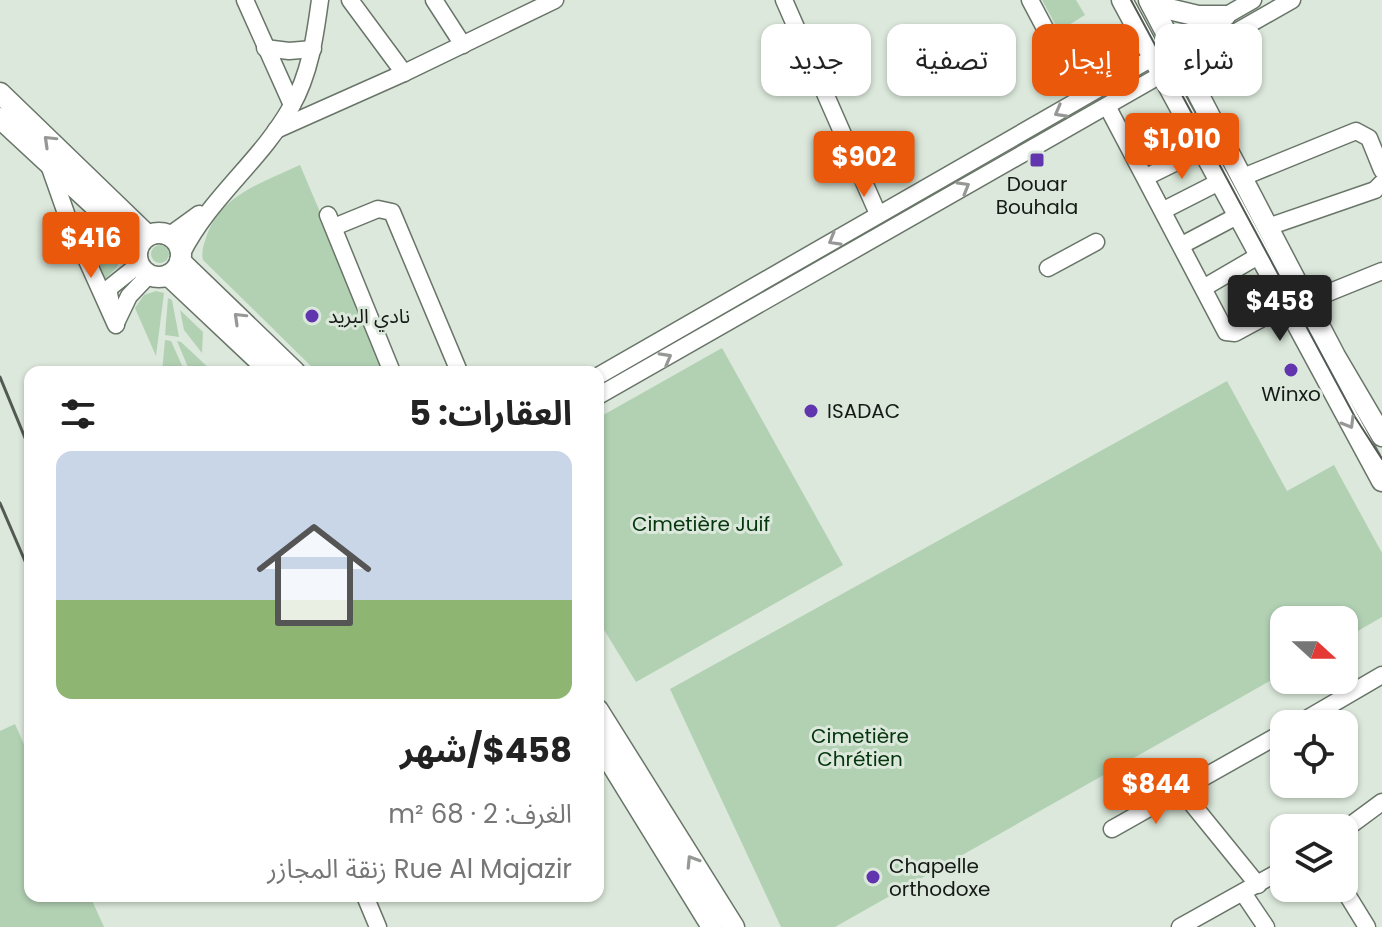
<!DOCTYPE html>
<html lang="ar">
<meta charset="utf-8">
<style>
:root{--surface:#fff;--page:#f6f6f6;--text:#222;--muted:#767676;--line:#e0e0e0;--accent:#ea580c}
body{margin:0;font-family:Poppins,"Noto Sans Arabic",sans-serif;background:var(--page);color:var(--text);direction:rtl;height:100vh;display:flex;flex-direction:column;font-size:30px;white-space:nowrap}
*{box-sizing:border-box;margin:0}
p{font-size:26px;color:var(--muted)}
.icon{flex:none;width:44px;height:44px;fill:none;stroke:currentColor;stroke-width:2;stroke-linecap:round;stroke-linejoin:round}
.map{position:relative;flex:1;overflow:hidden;direction:ltr}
.sheet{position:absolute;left:24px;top:366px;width:580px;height:536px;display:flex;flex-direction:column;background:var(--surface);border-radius:16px;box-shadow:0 2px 6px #0004;direction:rtl}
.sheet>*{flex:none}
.hud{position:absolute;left:628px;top:24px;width:634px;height:72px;direction:rtl;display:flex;gap:16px}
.needle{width:52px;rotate:111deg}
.tools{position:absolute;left:1270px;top:606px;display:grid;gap:16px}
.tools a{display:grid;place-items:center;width:88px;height:88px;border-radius:16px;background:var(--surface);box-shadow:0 2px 6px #0004;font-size:40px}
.price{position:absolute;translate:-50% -68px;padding:0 18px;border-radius:8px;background:var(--accent);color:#fff;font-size:26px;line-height:52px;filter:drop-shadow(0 2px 4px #0008)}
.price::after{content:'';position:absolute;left:50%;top:48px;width:24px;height:18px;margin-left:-12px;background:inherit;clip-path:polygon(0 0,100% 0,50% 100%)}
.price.active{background:#222;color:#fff}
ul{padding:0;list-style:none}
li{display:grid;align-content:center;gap:16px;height:424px;padding:0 32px}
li+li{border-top:2px solid var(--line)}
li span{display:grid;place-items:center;height:248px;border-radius:16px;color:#555}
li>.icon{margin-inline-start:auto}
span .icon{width:144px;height:144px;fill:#fffc;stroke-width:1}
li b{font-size:34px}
h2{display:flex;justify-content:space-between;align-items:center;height:96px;padding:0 32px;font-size:34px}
.pill{padding:0 28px;border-radius:16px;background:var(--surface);box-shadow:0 2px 6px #0004;font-size:28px;line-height:72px}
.pill.active{background:var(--accent);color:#fff}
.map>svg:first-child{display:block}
</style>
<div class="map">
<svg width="1382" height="927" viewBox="0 0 1382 927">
<rect width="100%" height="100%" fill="#dbe8db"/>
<!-- green -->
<g fill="#b2d1b3">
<path d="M1042 0H1076L1085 15 1059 31Z"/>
<path d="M1096 32 1116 62 1086 79 1069 49Z"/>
<path d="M1126 33 1136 51 1120 60 1110 44Z"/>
<path d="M300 165 388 372H317L203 260C201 251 204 244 207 235 222 194 262 183 300 165Z"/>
<path d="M96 228 120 257 117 267 105 279 84 233Z"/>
<circle cx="160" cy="254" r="9"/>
<path d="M156 291 164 293 156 356 135 308 144 295Z"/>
<path d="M168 298 172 300 179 337 165 335Z"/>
<path d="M180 310 203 332 202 353 184 330Z"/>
<path d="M165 340 171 341 185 372H162Z"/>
<path d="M177 341 181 342 213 372H190Z"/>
<path d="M722 348 843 565 636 682 598 620V418Z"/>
<path d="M1227 381 1287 491 1334 465 1382 553V617L1344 639V620H1284V673L835 927H781L670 689Z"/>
<path d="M15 724 30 758V896H90L104 927H0V731Z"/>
</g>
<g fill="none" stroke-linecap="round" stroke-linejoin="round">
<!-- minor casing -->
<g stroke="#697569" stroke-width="19">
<g id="minor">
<path d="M245 0 292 105"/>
<path d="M350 0 404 73"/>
<path d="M434 0 463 45"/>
<path d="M784 0 878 214"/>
<path d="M1030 0 1048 34"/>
<path d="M265 48 289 51 313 49"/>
<path d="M1107 106 1226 332 1235 333 1285 306"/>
<path d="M276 130 404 73 555 0"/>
<path d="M1130 144 1184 117"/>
<path d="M49 165 67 216 116 325"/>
<path d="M1146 177 1201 150"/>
<path d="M1243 177 1356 131 1369 138 1382 170"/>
<path d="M1164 210 1219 182"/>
<path d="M328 215 392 372"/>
<path d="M334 227 378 209 392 212 458 369 454 372"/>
<path d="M1268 227 1375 190 1382 183"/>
<path d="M170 235 199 214"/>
<path d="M1182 245 1237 216"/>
<path d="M181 255C209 198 261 161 291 107 310 74 315 37 320 0"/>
<path d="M1048 268 1096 242"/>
<path d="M1205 287 1258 256"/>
<path d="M1308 301 1382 271"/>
<path d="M112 308 108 289 138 265"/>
<path d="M116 323 129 296 149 275"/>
<path d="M598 376 1253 0"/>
<path d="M598 396 1292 0"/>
<path d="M1298 724 1382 675"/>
<path d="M1180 789 1258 885"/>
<path d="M1112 829 1284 732"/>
<path d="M1344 830 1382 802"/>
<path d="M1343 888 1367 927"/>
<path d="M1243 893 1266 927"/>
<path d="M365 896 378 927"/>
<path d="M1180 927 1284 869"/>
</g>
</g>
<!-- major casing -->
<g stroke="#697569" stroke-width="23">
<g id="major">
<path d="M1122 0 1382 481"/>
<path d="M1149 0 1335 356 1382 436"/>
<path d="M1152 5 1198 16H1225"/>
<path d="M0 93 147 235"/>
<path d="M0 118 138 246"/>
<circle cx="159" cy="255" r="22"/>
<path d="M180 261 295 372"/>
<path d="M168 275 271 372"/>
<path d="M598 710 734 927"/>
<path d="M598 742 712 927"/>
</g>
</g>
<!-- minor -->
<use href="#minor" stroke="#fff" stroke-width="16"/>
<!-- major -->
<use href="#major" stroke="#fff" stroke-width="20"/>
<!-- tram -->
<path stroke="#525a53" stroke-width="2" d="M1131 0 1355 417 1382 459"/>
<!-- rail -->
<g stroke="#525a53" stroke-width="3">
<path d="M0 377 30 450"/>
<path d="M0 503 28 568"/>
</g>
</g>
<!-- one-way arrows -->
<defs><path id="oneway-chevron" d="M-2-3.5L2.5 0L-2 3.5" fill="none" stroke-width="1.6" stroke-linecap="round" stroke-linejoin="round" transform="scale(2)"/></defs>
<g stroke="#969896">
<use href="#oneway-chevron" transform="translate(1060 112) rotate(151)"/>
<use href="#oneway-chevron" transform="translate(49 141) rotate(-136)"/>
<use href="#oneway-chevron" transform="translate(964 187) rotate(-30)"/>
<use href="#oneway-chevron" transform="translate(834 240) rotate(150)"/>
<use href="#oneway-chevron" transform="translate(239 318) rotate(-136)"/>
<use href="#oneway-chevron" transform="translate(666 358) rotate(-29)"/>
<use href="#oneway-chevron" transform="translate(1349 423) rotate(60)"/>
<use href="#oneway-chevron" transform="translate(692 861) rotate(-122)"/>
</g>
<!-- markers -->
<g fill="#6135ad" stroke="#dbe8db" stroke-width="3">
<rect x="1029" y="152" width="16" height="16" rx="4"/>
<circle cx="312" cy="316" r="8"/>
<circle cx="1291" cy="370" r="8"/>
<circle cx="811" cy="411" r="8"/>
<circle cx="873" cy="877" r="8"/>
</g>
<g text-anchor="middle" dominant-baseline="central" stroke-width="6" stroke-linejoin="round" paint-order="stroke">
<!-- poi labels -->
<g font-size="20" fill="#151a16" stroke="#dbe8db" text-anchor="start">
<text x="1037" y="184" text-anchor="middle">Douar<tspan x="1037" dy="23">Bouhala</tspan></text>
<text x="328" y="316">نادي البريد</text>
<text x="1291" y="394" text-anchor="middle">Winxo</text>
<text x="827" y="411">ISADAC</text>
<text x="889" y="866">Chapelle<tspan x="889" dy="23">orthodoxe</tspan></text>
</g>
<!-- park labels -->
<g font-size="20" fill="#04350d" stroke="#dbe8db">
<text x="701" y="524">Cimetière Juif</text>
<text x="860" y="736">Cimetière<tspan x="860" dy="23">Chrétien</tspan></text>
</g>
</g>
</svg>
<div class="tools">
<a><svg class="needle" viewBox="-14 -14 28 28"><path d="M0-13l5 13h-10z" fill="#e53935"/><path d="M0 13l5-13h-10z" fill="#767676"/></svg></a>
<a><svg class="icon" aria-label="locate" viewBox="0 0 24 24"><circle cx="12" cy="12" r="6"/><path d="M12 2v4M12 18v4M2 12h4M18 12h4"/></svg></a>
<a><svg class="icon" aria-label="layers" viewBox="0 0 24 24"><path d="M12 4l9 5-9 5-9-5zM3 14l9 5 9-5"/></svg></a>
</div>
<b class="price" style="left:1182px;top:181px">$1,010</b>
<b class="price" style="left:864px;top:199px">$902</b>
<b class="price" style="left:91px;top:280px">$416</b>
<b class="price active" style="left:1280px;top:343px">$458</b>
<b class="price" style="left:1156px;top:826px">$844</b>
<div class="hud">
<a class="pill">شراء</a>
<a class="pill active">إيجار</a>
<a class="pill">تصفية</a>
<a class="pill">جديد</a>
</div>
<section class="sheet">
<h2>العقارات: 5<svg class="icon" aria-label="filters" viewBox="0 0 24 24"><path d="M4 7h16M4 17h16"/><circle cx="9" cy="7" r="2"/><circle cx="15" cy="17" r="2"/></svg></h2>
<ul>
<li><span style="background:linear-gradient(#c9d6e8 60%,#8fb573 0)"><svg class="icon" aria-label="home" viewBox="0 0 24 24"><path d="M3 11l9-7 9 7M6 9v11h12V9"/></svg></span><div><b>$458/شهر</b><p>الغرف: 2 · 68 m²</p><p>Rue Al Majazir زنقة المجازر</p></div></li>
</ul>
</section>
</div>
